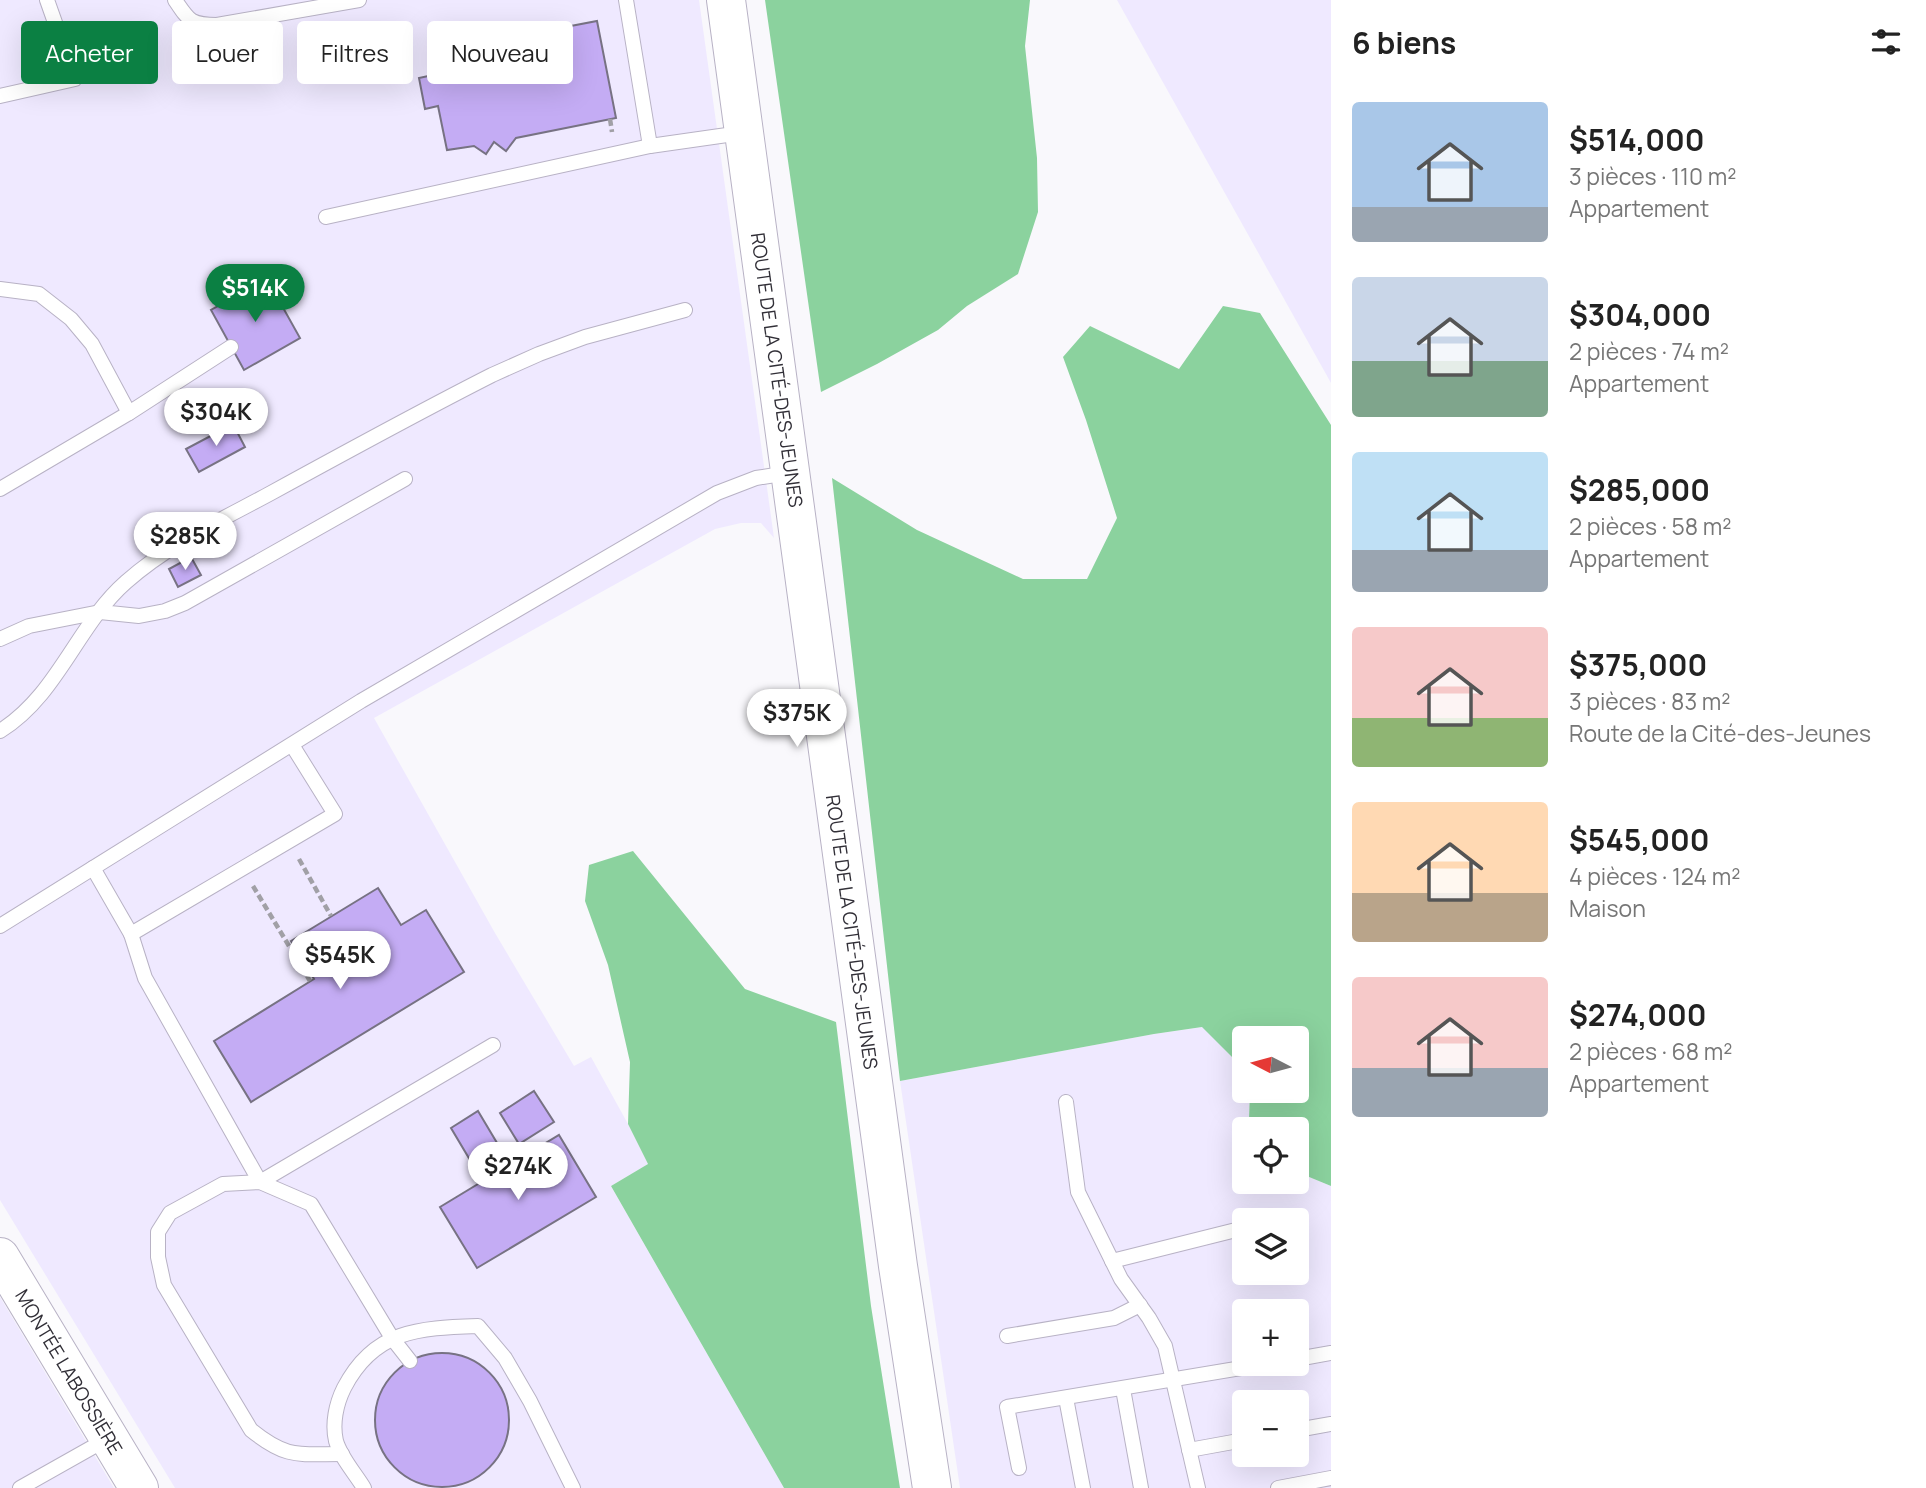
<!DOCTYPE html>
<html lang="fr">
<meta charset="utf-8">
<style>
:root{--surface:#fff;--page:#f2f2f2;--text:#222;--muted:#767676;--accent:#0b8043}
body{margin:0;font-family:Manrope,sans-serif;background:var(--page);color:var(--text);height:100vh;display:flex;flex-direction:column;font-size:26px;white-space:nowrap}
*{box-sizing:border-box;margin:0}
p{font-size:23px;color:var(--muted)}
.icon{flex:none;width:38px;height:38px;fill:none;stroke:currentColor;stroke-width:2;stroke-linecap:round;stroke-linejoin:round}
.map{position:relative;flex:1;overflow:hidden}
.details{display:flex;flex-direction:column;background:var(--surface);width:595px}
.details>*{flex:none}
.guide{position:absolute;left:21px;top:21px;width:665px;height:63px;display:flex;gap:14px}
.needle{width:46px;rotate:276deg}
.fabs{position:absolute;left:1232px;top:1026px;display:grid;gap:14px}
.fabs a{display:grid;place-items:center;width:77px;height:77px;border-radius:7px;background:var(--surface);box-shadow:0 7px 28px #0002;font-size:35px}
.price{position:absolute;translate:-50% -60px;padding:0 16px;border-radius:24px;background:#fff;color:#222;font-size:23px;line-height:46px;filter:drop-shadow(0 2px 4px #0008)}
.price::after{content:'';position:absolute;left:50%;top:42px;width:21px;height:16px;margin-left:-10px;background:inherit;clip-path:polygon(0 0,100% 0,50% 100%)}
.price.on{background:var(--accent);color:#fff}
ul{padding:0;list-style:none}
li{display:flex;align-items:center;gap:21px;height:175px;padding:0 21px}
li span{display:grid;place-items:center;flex:none;width:196px;height:140px;border-radius:7px;color:#555}
li>.icon{margin-inline-start:auto}
span .icon{width:84px;height:84px;fill:#fffc;stroke-width:1}
li b{font-size:30px}
h2{display:flex;justify-content:space-between;align-items:center;height:84px;padding:0 21px;font-size:30px}
.chip{padding:0 24px;border-radius:7px;background:var(--surface);box-shadow:0 7px 28px #0002;font-size:24px;line-height:63px}
.chip.on{background:var(--accent);color:#fff}
main{display:flex;flex:1;min-height:0}
.map>svg:first-child{display:block}
</style>
<main>
<div class="map">
<svg width="1331" height="1488" viewBox="0 0 1331 1488">
<rect width="100%" height="100%" fill="#f9f8fc"/>
<!-- built -->
<g fill="#efe9ff" fill-rule="evenodd">
<path d="M0 0H699L774 538 761 523H741L715 529 374 718 495 933 574 1066 591 1057 628 1124 648 1164 611 1186 784 1488H175L0 1200Z"/>
<path d="M1117 0H1331V383Z"/>
<path d="M1203 1027 1232 1057 1244 1079V1090H1250L1249 1119 1238 1148 1244 1150V1181H1297V1172L1331 1186V1488H960L900 1081 1154 1034ZM1244 1220H1297V1272H1244ZM1244 1311H1297V1363H1244ZM1244 1402H1297V1454H1244Z"/>
<path d="M0 1297 114 1488H0Z"/>
</g>
<!-- forest -->
<g fill="#8bd29e">
<path d="M765 0H1030L1025 46 1037 158 1038 212 1018 274 967 306 938 330 877 364 821 392Z"/>
<path d="M1223 306 1260 313 1331 425V1186L1297 1172V1129H1245L1249 1119 1250 1090H1297V1038H1244V1079L1232 1057 1202 1027 1154 1034 900 1081 832 478 917 530 1023 579H1087L1117 518 1086 420 1063 357 1090 326 1179 369Z"/>
<path d="M633 851 745 989 836 1022 871 1306 900 1488H784L611 1186 648 1164 628 1124 630 1062 608 965 585 901 589 865Z"/>
</g>
<!-- building -->
<g fill="#c4acf4" stroke="#777283" stroke-width="2">
<path d="M597 21 616 118 516 138 506 151 494 142 486 154 474 146 447 150 438 106 425 109 419 78 433 75 429 53Z"/>
<path d="M267 279 300 338 244 370 211 310Z"/>
<path d="M233 424 245 447 199 472 186 449Z"/>
<path d="M191 557 201 575 178 587 169 569Z"/>
<path d="M378 888 401 925 426 910 464 972 251 1102 214 1041 314 979 291 941Z"/>
<path d="M534 1091 554 1122 519 1144 500 1113Z"/>
<path d="M478 1111 503 1153 476 1170 451 1128Z"/>
<path d="M559 1135 596 1197 477 1268 440 1207Z"/>
<circle cx="442" cy="1420" r="67"/>
</g>
<g fill="none" stroke-linecap="round" stroke-linejoin="round">
<!-- lane casing -->
<g stroke="#b8b2c5" stroke-width="16">
<g id="lane">
<path d="M175 0C189 21 191 25 217 25L359 0"/>
<path d="M626 0 650 146 741 133"/>
<path d="M0 96 75 79 47 0"/>
<path d="M326 217 650 146"/>
<path d="M0 289 39 294 71 319 92 344 129 413"/>
<path d="M0 489 129 413 231 347"/>
<path d="M0 639 29 626 100 612 139 616 165 611 185 603 405 479"/>
<path d="M0 731C58 695 77 625 126 582 169 544 221 520 271 493 344 453 417 413 492 375L539 354 585 337 685 310"/>
<path d="M93 868 131 934 335 814 292 745"/>
<path d="M0 926 361 701 717 493 756 478 788 473"/>
<path d="M131 934 145 978 260 1182"/>
<path d="M1066 1102 1078 1192 1121 1279 1149 1318 1165 1346 1198 1488"/>
<path d="M260 1182 493 1045"/>
<path d="M1112 1261 1244 1228"/>
<path d="M1007 1336 1114 1318 1140 1305"/>
<path d="M1297 1359 1331 1353"/>
<path d="M1123 1389 1141 1488"/>
<path d="M1066 1398 1083 1488"/>
<path d="M1297 1430 1331 1424"/>
<path d="M1189 1450 1244 1440"/>
<path d="M342 1454C298 1454 287 1459 251 1430L164 1285 158 1257V1232L170 1213 223 1184 260 1182 311 1204 392 1338 410 1361"/>
<path d="M1019 1468 1007 1407 1272 1363"/>
<path d="M20 1488 107 1439"/>
<path d="M364 1488C355 1473 341 1458 336 1441 332 1424 336 1404 344 1388 374 1330 418 1328 478 1326L505 1358 530 1401 573 1488"/>
<path d="M1278 1488 1331 1478"/>
</g>
</g>
<!-- secondary casing -->
<g stroke="#b8b2c5" stroke-width="40">
<g id="secondary">
<path d="M726 0 898 1266 932 1488"/>
<path d="M0 1257 139 1488"/>
</g>
</g>
<!-- path -->
<g stroke="#a1a0a6" stroke-width="4.5" stroke-dasharray="7 3.5" stroke-linecap="butt">
<path d="M610 119 612 132"/>
<path d="M299 859 331 916"/>
<path d="M253 886 310 981"/>
</g>
<!-- lane -->
<use href="#lane" stroke="#fff" stroke-width="14"/>
<!-- secondary -->
<use href="#secondary" stroke="#fff" stroke-width="38"/>
</g>
<g text-anchor="middle" dominant-baseline="central" stroke-width="5" stroke-linejoin="round" paint-order="stroke">
<!-- street labels -->
<g font-size="19" fill="#312f37" stroke="#fff">
<text transform="translate(777 370) rotate(82)">ROUTE DE LA CITÉ-DES-JEUNES</text>
<text transform="translate(852 932) rotate(82)">ROUTE DE LA CITÉ-DES-JEUNES</text>
<text transform="translate(69 1372) rotate(59)">MONTÉE LABOSSIÈRE</text>
</g>
</g>
</svg>
<div class="fabs">
<a><svg class="needle" viewBox="-14 -14 28 28"><path d="M0-13l5 13h-10z" fill="#e53935"/><path d="M0 13l5-13h-10z" fill="#767676"/></svg></a>
<a><svg class="icon" aria-label="locate" viewBox="0 0 24 24"><circle cx="12" cy="12" r="6"/><path d="M12 2v4M12 18v4M2 12h4M18 12h4"/></svg></a>
<a><svg class="icon" aria-label="layers" viewBox="0 0 24 24"><path d="M12 4l9 5-9 5-9-5zM3 14l9 5 9-5"/></svg></a>
<a>+</a>
<a>−</a>
</div>
<b class="price on" style="left:255px;top:324px">$514K</b>
<b class="price" style="left:216px;top:448px">$304K</b>
<b class="price" style="left:185px;top:572px">$285K</b>
<b class="price" style="left:797px;top:749px">$375K</b>
<b class="price" style="left:340px;top:991px">$545K</b>
<b class="price" style="left:518px;top:1202px">$274K</b>
<div class="guide">
<a class="chip on">Acheter</a>
<a class="chip">Louer</a>
<a class="chip">Filtres</a>
<a class="chip">Nouveau</a>
</div>
</div>
<section class="details">
<h2>6 biens<svg class="icon" aria-label="filters" viewBox="0 0 24 24"><path d="M4 7h16M4 17h16"/><circle cx="9" cy="7" r="2"/><circle cx="15" cy="17" r="2"/></svg></h2>
<ul>
<li><span style="background:linear-gradient(#a9c7e8 75%,#9aa5b1 0)"><svg class="icon" aria-label="home" viewBox="0 0 24 24"><path d="M3 11l9-7 9 7M6 9v11h12V9"/></svg></span><div><b>$514,000</b><p>3 pièces · 110 m²</p><p>Appartement</p></div></li>
<li><span style="background:linear-gradient(#c9d6e8 60%,#7fa58c 0)"><svg class="icon" aria-label="home" viewBox="0 0 24 24"><path d="M3 11l9-7 9 7M6 9v11h12V9"/></svg></span><div><b>$304,000</b><p>2 pièces · 74 m²</p><p>Appartement</p></div></li>
<li><span style="background:linear-gradient(#bfe0f5 70%,#9aa5b1 0)"><svg class="icon" aria-label="home" viewBox="0 0 24 24"><path d="M3 11l9-7 9 7M6 9v11h12V9"/></svg></span><div><b>$285,000</b><p>2 pièces · 58 m²</p><p>Appartement</p></div></li>
<li><span style="background:linear-gradient(#f6c9c9 65%,#8fb573 0)"><svg class="icon" aria-label="home" viewBox="0 0 24 24"><path d="M3 11l9-7 9 7M6 9v11h12V9"/></svg></span><div><b>$375,000</b><p>3 pièces · 83 m²</p><p>Route de la Cité-des-Jeunes</p></div></li>
<li><span style="background:linear-gradient(#ffd9b3 65%,#b9a48a 0)"><svg class="icon" aria-label="home" viewBox="0 0 24 24"><path d="M3 11l9-7 9 7M6 9v11h12V9"/></svg></span><div><b>$545,000</b><p>4 pièces · 124 m²</p><p>Maison</p></div></li>
<li><span style="background:linear-gradient(#f6c9c9 65%,#9aa5b1 0)"><svg class="icon" aria-label="home" viewBox="0 0 24 24"><path d="M3 11l9-7 9 7M6 9v11h12V9"/></svg></span><div><b>$274,000</b><p>2 pièces · 68 m²</p><p>Appartement</p></div></li>
</ul>
</section>
</main>
